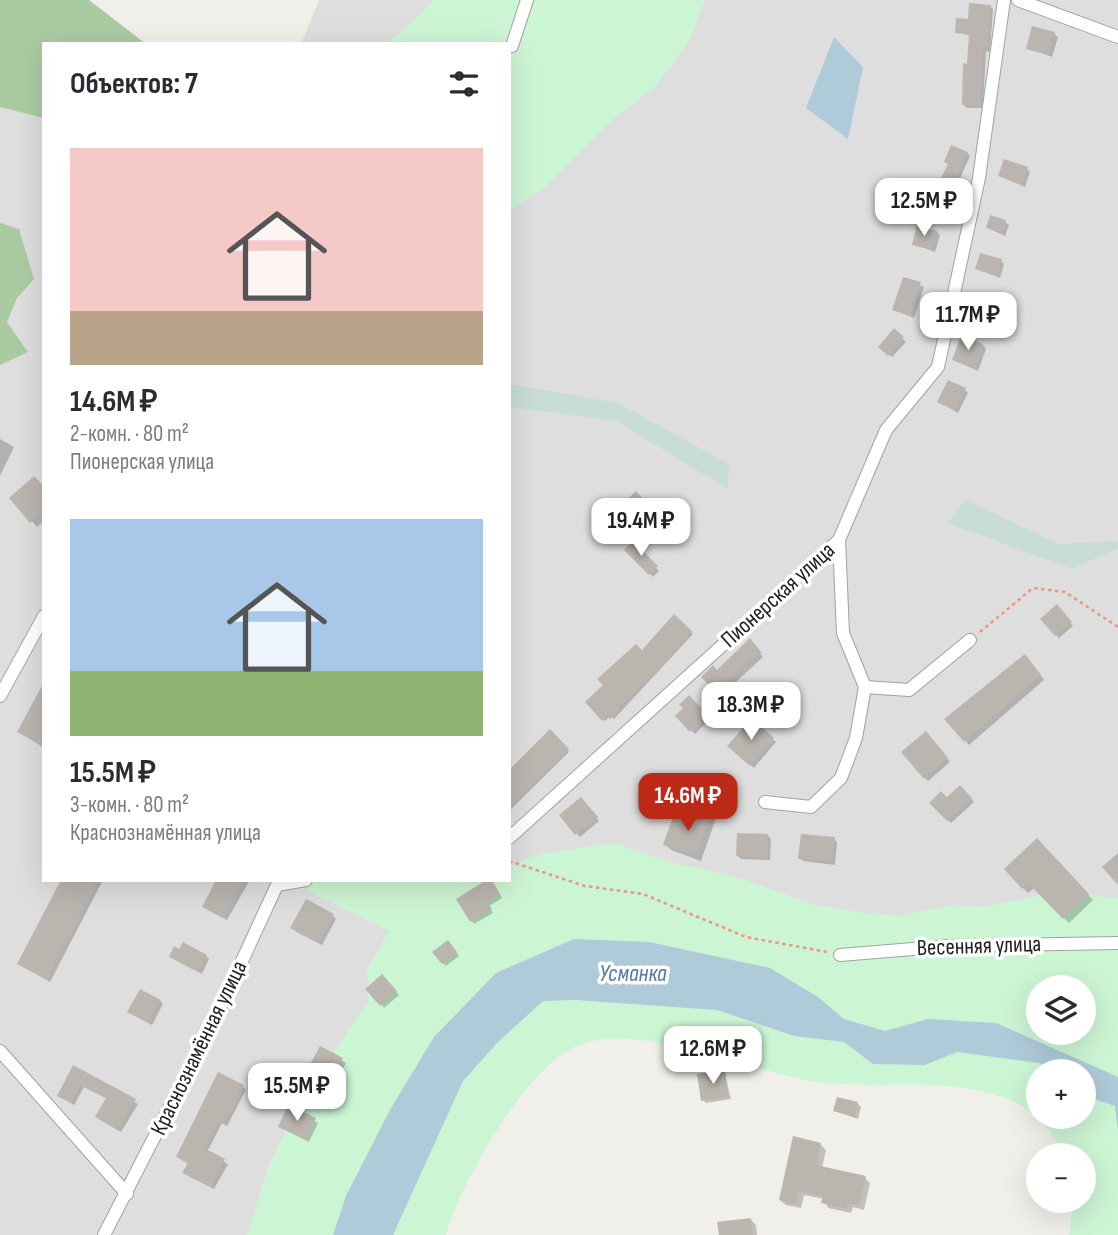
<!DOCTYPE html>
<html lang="ru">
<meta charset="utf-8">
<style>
:root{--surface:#fff;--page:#f2f2f3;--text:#2b2b33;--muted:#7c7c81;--accent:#bc2916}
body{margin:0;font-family:"Sofia Sans Condensed",sans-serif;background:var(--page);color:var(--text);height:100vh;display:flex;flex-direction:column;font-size:26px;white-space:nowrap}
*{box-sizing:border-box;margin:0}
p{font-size:23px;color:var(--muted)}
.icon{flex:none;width:38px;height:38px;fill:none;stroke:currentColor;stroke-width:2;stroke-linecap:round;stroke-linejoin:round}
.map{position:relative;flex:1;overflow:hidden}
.drawer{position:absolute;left:42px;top:42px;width:469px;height:840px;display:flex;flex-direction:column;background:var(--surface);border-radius:0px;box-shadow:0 7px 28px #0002}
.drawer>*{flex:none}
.tools{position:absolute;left:1026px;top:975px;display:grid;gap:14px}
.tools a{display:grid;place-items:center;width:70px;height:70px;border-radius:50%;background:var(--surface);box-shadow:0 7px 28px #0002;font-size:35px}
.price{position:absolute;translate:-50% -60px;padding:0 16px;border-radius:14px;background:#fff;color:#222;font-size:23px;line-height:46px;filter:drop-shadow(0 2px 4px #0008)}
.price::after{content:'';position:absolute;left:50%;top:42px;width:21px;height:16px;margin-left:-10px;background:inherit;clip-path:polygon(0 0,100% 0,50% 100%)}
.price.active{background:var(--accent);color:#fff}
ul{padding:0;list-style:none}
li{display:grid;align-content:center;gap:14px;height:371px;padding:0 28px}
li span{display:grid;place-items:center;height:217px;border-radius:0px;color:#555}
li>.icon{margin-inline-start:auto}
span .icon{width:126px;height:126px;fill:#fffc;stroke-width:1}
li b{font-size:30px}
h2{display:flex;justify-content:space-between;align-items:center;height:84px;padding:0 28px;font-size:30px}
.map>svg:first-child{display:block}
</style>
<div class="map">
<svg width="1118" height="1235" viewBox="0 0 1118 1235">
<rect width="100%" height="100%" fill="#f0efe9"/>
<!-- residential -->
<path fill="#dfdede" d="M319 0H1118V948L564 883 316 1235H0V85L44 87V880H509V44H301Z"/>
<!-- forest -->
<g fill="#aacba2">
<path d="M0 0H89L146 44H44V118L0 107Z"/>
<path d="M0 223 19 229 34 279 17 298 7 322 28 352 0 365Z"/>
</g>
<!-- wetland -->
<g fill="#c8ddd6">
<path d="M509 384 618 403 729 464 728 489 614 420 509 407Z"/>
<path d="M965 500 1059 544 1118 541V548L1072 569 948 523Z"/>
</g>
<!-- park -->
<g fill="#ccf5d4" fill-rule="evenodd">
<path d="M433 0H705L689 41 657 85 611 121 545 187 509 211V44H386L420 15Z"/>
<path d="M615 843 666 861 740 878 812 904 862 913 899 916 951 905 981 907 1058 892 1118 898V1235H1069L1074 1201 1083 1200V1155H1063C1051 1128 1033 1108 1005 1098 942 1075 877 1091 811 1081 747 1070 641 1022 579 1045 529 1063 459 1184 446 1235H247L268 1167 299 1103 368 1001 369 983 366 972 389 931 308 891V880H509V868L524 859 552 852ZM1038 987H1083V1032H1038ZM1038 1071H1083V1116H1038Z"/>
</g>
<!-- water -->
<g fill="#afcad9">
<path d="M834 37 863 67 848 139 806 108Z"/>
<path d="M574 939 649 942 770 968 818 997 844 1019 885 1031 928 1019 996 1023 1118 1077V1131L1115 1106 1083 1095V1071H1051L1039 1063 957 1052 925 1065 873 1064 844 1042 794 1036 717 1010 576 1000 543 1001 498 1042 463 1081 393 1235H333L346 1196 391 1108 434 1037 496 973Z"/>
</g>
<!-- shadow -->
<g fill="#0003">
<path d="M990 6 993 9 990 52 986 51 983 108H967L964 105 971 36 956 32Z"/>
<path d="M1054 34 1058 37 1052 57 1028 48Z"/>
<path d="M967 153 970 156 949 203 938 197 935 194Z"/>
<path d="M1027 169 1030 172 1025 187 1000 176Z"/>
<path d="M1005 222 1009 225 1005 236 988 228Z"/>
<path d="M937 232 940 235 935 252 914 244Z"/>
<path d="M1001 261 1004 264 1000 278 977 269Z"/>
<path d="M904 279 924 287 914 318 894 310Z"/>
<path d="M894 331 906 342 892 357 880 347Z"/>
<path d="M983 345 986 349 978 371 954 360Z"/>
<path d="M965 390 968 393 958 413 940 402Z"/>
<path d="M0 439 14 447 0 476Z"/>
<path d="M44 488V521L37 527 11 498Z"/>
<path d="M636 493 661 520 646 533 621 507Z"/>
<path d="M633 544 659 571 653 577 627 550Z"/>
<path d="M1057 607 1073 626 1059 638 1042 619Z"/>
<path d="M674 617 693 634 614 719 610 716 605 721 587 702 642 652Z"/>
<path d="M750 641 763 657 722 695 704 677 717 672Z"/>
<path d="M1029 660 1044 680 969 745 947 719Z"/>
<path d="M44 697V748L19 732Z"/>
<path d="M689 698 710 719 695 734 677 716 685 708Z"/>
<path d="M752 720 776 742 754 768 730 746Z"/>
<path d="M550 732 569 752 509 811V773Z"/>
<path d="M929 737 950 762 928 781 925 778Z"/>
<path d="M960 787 974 802 951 823 931 803 947 799Z"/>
<path d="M584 802 599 821 580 837 561 815Z"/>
<path d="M711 813 716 818 701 861 671 850 665 844 695 827Z"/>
<path d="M768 836 771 839 770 860 741 859 738 856Z"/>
<path d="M834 839 837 842 835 865 803 861 800 858Z"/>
<path d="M1037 840 1093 900 1069 923 1034 888 1028 893 1006 869Z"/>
<path d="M63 880H103L50 982 20 964Z"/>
<path d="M219 880H250L227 920 208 910Z"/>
<path d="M482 880H492L502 898 489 906 493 913 474 924 458 900 484 884Z"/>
<path d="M333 916 336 919 322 945 295 931Z"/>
<path d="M451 945 459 956 446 966 443 963Z"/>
<path d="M206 956 209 959 202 974 174 959Z"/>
<path d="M382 976 399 995 384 1008 368 989Z"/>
<path d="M160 1001 163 1004 152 1025 129 1012Z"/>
<path d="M321 1048 346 1063 334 1084 313 1073Z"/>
<path d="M74 1068 138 1104 121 1132 100 1120 108 1099 84 1087 74 1105 59 1096Z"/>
<path d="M724 1072 731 1099 706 1103 703 1100Z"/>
<path d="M243 1087 246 1090 227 1126 222 1123 207 1152 228 1164 214 1189 188 1176 189 1164 182 1160Z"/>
<path d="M858 1104 861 1107 858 1119 835 1111Z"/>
<path d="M289 1107 318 1123 309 1142 280 1127Z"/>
<path d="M820 1144 826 1150 822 1168 865 1178 870 1183 864 1210 853 1207 851 1213 828 1208 824 1199 804 1195 801 1208 786 1205 780 1200Z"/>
<path d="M751 1220 756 1225 757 1235H720Z"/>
</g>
<!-- building -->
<g fill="#bab5af">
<path d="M969 3 991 5 988 49H983L980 106 962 105 963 63 967 64 969 34 955 33 956 18 968 19Z"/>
<path d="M1032 26 1055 32 1049 55 1026 49Z"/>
<path d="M951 145 968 152 946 201 933 195 948 164 944 162Z"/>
<path d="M1004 159 1028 167 1022 185 998 176Z"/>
<path d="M990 215 1006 220 1002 233 986 228Z"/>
<path d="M917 225 937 231 932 250 912 245Z"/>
<path d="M980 253 1002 259 997 276 975 269Z"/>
<path d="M903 277 921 282 911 316 892 310Z"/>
<path d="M894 328 904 337 888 356 878 347Z"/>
<path d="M961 336 983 344 975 369 952 360Z"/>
<path d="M948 380 966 388 955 411 937 402Z"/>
<path d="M34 476 44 486V511L30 523 9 498Z"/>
<path d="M636 491 659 516 642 532 619 507Z"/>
<path d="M633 541 658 566 649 575 624 550Z"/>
<path d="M1057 604 1072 622 1055 636 1040 619Z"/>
<path d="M674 614 692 631 659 670 618 708 620 710 610 719 607 716 602 721 585 702 603 685 597 679 636 644 642 650Z"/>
<path d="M750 638 762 653 747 662 717 693 701 677 713 665 717 670Z"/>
<path d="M1025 654 1041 675 964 742 944 719Z"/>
<path d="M44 682V734L39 744 17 732Z"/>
<path d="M689 695 708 715 690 732 675 716 683 708 679 705Z"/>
<path d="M752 718 774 738 750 766 727 746Z"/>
<path d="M550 729 569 749 509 808V770Z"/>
<path d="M926 731 948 758 924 779 901 752Z"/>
<path d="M960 785 972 798 947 821 929 803 941 791 947 797Z"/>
<path d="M581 797 598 817 575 835 559 815Z"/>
<path d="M700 807 712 811 695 856 663 845 673 817 694 825Z"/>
<path d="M737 833 768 834 767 858 736 856Z"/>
<path d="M801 834 835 837 832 862 798 859Z"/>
<path d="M1037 838 1089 894 1063 919 1028 883 1022 889 1004 869Z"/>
<path d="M1118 853V885L1102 867Z"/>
<path d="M61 880H98L47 980 17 964Z"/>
<path d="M216 880H242L223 918 202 907Z"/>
<path d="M486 880H492L500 895 487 902 492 909 470 922 456 899Z"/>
<path d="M306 899 334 914 318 943 290 928Z"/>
<path d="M448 940 457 952 442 964 432 952Z"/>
<path d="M183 942 207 955 198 972 169 957 174 946 179 949Z"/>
<path d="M382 974 397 991 380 1006 365 989Z"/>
<path d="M140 989 161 1000 148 1023 127 1012Z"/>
<path d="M320 1046 343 1058 330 1082 307 1070Z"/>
<path d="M73 1065 136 1099 118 1130 95 1117 106 1098 80 1085 71 1103 57 1096Z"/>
<path d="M725 1070 729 1097 701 1101 697 1074Z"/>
<path d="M218 1072 244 1085 223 1124 218 1121 204 1148 225 1159 211 1187 182 1173 188 1163 176 1157Z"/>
<path d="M837 1097 858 1102 855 1117 833 1111Z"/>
<path d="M288 1105 316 1118 306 1140 278 1127Z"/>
<path d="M793 1136 821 1143 816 1165 866 1176 859 1205 848 1203 846 1209 821 1203 823 1196 799 1191 796 1204 779 1200Z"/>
<path d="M751 1218 753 1235H719L717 1222Z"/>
</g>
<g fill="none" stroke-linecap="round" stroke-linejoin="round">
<!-- street casing -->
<g stroke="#a2a2a2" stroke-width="14">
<g id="street">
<path d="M1018 0 1118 37"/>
<path d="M512 46 527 0"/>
<path d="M865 687 909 690 970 640"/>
<path d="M0 696 44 616"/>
<path d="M765 802 811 807 841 778 856 738 865 687 843 633 839 540"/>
<path d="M509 838 839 540 886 430 938 367 979 178 1004 0"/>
<path d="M840 955 949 946 1118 943"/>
<path d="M0 1051 127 1194"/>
<path d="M104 1235 218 1013 277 885 306 880"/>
</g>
</g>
<!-- path -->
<g stroke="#ec977f" stroke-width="2.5" stroke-dasharray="3.5 3.5" stroke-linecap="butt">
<path d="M980 632 1033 588 1065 592 1118 627"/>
<path d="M509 861 585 886 643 894 746 937 827 952"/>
</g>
<!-- street -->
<use href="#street" stroke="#fff" stroke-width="12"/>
</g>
<g text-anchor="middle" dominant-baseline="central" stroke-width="7" stroke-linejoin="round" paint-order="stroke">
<!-- street labels -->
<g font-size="23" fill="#212121" stroke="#fff">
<text transform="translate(778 595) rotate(-42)">Пионерская улица</text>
<text transform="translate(979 946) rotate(-2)">Весенняя улица</text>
<text transform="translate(199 1048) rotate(-64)">Краснознамённая улица</text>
</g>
<!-- water labels -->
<g font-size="24" font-style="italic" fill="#5776a8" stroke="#fff">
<text x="633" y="973">Усманка</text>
</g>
</g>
</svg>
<div class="tools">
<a><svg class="icon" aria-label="layers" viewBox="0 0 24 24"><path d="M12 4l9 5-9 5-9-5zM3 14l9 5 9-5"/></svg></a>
<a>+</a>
<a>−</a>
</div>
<b class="price" style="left:924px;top:238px">12.5M ₽</b>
<b class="price" style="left:968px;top:352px">11.7M ₽</b>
<b class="price" style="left:641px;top:558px">19.4M ₽</b>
<b class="price" style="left:751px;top:742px">18.3M ₽</b>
<b class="price active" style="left:688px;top:833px">14.6M ₽</b>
<b class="price" style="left:713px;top:1086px">12.6M ₽</b>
<b class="price" style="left:297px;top:1123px">15.5M ₽</b>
<section class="drawer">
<h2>Объектов: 7<svg class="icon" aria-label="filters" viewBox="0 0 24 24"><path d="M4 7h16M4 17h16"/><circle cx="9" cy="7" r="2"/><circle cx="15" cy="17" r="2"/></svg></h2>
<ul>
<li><span style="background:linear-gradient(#f6c9c9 75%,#b9a48a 0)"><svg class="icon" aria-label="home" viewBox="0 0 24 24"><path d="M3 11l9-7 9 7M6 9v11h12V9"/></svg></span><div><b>14.6M ₽</b><p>2-комн. · 80 m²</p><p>Пионерская улица</p></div></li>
<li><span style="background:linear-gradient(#a9c7e8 70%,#8fb573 0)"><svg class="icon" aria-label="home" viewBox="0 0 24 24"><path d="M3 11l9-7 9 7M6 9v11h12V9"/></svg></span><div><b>15.5M ₽</b><p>3-комн. · 80 m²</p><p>Краснознамённая улица</p></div></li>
</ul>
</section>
</div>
